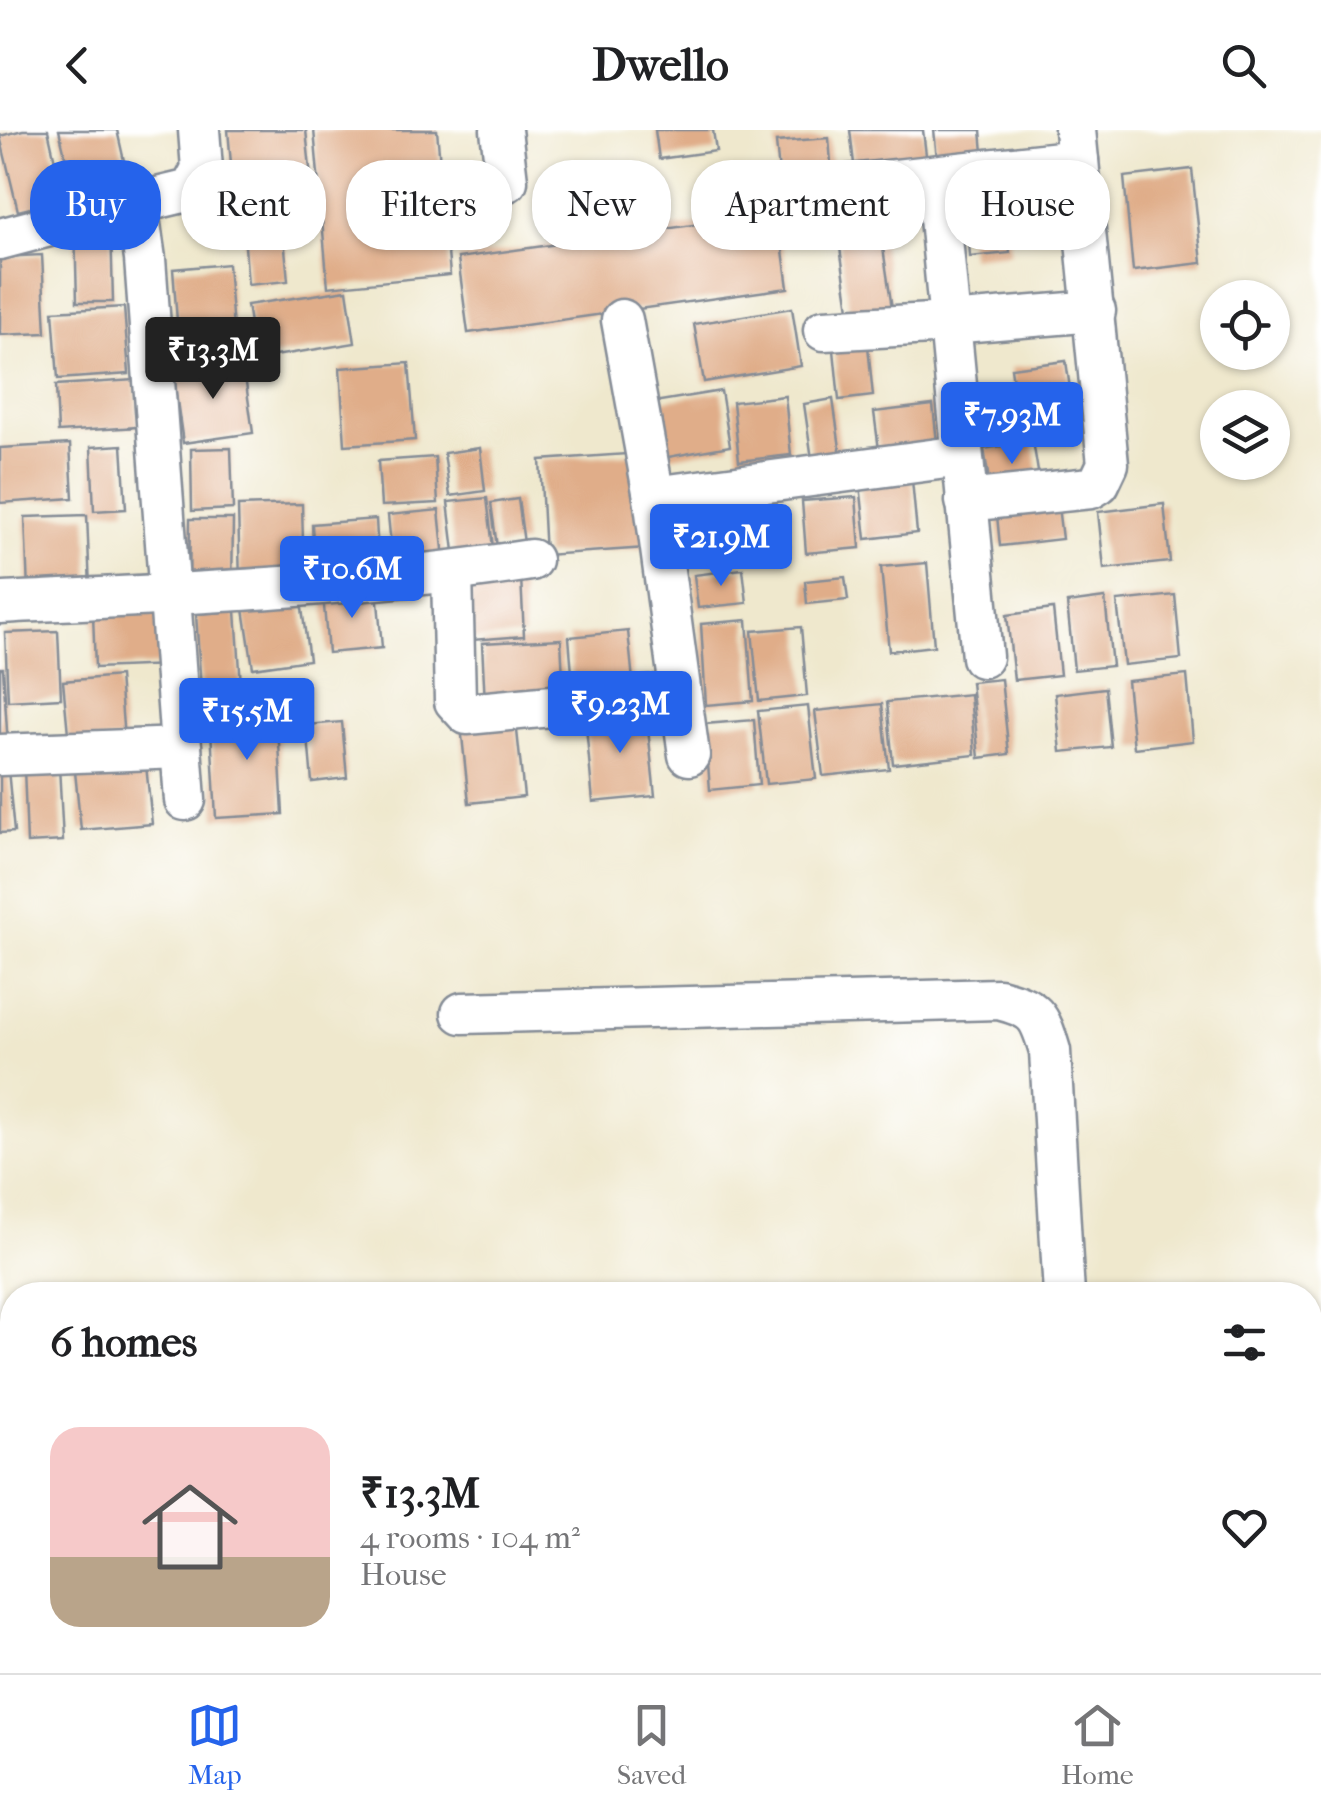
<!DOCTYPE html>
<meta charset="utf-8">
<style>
:root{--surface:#fff;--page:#f6f6f6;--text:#202124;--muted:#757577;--line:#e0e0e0;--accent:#2563eb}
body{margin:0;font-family:"IM FELL French Canon",serif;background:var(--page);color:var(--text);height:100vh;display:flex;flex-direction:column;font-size:38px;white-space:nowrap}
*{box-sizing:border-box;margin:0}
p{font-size:32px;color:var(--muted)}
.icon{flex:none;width:55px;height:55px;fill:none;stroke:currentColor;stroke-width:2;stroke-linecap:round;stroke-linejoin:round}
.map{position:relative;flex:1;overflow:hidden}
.details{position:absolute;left:0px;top:1152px;width:1322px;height:392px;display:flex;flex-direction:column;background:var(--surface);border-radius:40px 40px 0 0;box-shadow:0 2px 8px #0004}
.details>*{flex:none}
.hud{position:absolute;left:30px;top:30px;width:1262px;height:90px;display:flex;gap:20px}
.fabs{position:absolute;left:1200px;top:150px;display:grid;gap:20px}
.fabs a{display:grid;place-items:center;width:90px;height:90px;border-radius:50%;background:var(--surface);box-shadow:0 2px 8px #0004;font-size:50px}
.price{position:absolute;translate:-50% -85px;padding:0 22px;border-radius:10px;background:var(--accent);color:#fff;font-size:32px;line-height:65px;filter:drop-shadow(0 2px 5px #0008)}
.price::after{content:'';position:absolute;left:50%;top:60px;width:30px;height:22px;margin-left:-15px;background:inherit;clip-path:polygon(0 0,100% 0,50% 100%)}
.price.selected{background:#222;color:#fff}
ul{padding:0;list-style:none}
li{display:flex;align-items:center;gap:30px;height:250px;padding:0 50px}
li span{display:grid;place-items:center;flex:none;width:280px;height:200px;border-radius:30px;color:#555}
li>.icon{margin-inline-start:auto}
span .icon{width:120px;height:120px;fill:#fffc;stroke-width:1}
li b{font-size:42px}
h2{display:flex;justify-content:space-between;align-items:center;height:120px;padding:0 50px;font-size:42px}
.chip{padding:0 35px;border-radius:40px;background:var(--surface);box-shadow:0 2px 8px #0004;font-size:35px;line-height:90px}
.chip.selected{background:var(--accent);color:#fff}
header{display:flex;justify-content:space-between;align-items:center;height:130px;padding:0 50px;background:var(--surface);font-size:45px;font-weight:700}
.menu{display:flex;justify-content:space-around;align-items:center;height:140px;border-top:2px solid var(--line);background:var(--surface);font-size:28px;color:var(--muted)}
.menu a{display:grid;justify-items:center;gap:5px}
.menu .selected{color:var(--accent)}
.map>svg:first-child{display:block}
</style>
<header><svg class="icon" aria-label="back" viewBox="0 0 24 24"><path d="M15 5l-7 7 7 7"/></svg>Dwello<svg class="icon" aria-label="search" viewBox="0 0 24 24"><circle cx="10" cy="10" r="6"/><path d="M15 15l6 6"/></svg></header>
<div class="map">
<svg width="1321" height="1543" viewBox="0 0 1321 1543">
<rect width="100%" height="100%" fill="#fff"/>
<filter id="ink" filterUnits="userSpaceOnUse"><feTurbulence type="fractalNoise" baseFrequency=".01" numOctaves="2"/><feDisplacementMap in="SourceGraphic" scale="20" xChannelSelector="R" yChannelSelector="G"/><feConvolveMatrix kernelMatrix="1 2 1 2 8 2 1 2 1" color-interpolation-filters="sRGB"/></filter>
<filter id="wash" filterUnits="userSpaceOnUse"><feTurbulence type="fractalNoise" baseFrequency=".0048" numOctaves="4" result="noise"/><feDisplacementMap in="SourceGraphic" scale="40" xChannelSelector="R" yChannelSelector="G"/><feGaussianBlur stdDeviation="2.25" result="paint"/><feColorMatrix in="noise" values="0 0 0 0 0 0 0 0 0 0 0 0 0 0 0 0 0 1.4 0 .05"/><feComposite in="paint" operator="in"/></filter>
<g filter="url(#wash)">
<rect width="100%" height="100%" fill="#efe8cd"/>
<g id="blocks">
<!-- building -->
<g fill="#e0ad89">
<path d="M23 0H48L64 70 18 81 0 6Z"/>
<path d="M59 0H117L129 53 75 66Z"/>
<path d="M228 0H306L311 48 233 56Z"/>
<path d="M314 0H437L450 145 328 157Z"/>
<path d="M655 0H713L716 21 659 29Z"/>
<path d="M850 0H923L928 42 856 51Z"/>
<path d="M934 0H981L984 34 938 38Z"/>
<path d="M829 8 833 58 781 63 776 12Z"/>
<path d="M1192 39 1202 133 1133 141 1124 47Z"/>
<path d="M876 71 893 185 851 192 834 77Z"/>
<path d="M1006 78 1010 123 970 127 967 81Z"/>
<path d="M778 83 788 158 468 203 458 128Z"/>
<path d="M282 86 288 151 248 155 243 90Z"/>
<path d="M111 93 113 172H77L75 95Z"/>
<path d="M42 125 46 203 0 205V127Z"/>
<path d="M228 134 235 225 180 230 173 139Z"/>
<path d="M347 160 355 213 256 229 247 175Z"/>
<path d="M124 177 129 244 58 249 53 181Z"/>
<path d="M792 178 801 236 704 252 694 194Z"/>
<path d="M867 206 873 266 839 270 833 210Z"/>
<path d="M1066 231 1074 286 1019 294 1011 238Z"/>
<path d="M243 232 253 303 183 313 173 242Z"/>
<path d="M409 233 415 310 345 315 340 238Z"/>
<path d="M135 250 138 297 58 302 56 255Z"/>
<path d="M721 261 730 316 657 329 648 273Z"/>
<path d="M785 266 791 325 739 331 733 272Z"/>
<path d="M833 269 842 332 813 336 804 274Z"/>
<path d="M933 275 937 313 879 320 874 282Z"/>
<path d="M1033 311 1040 354 991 363 984 319Z"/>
<path d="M70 314 73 368 0 373V318Z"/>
<path d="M122 315 126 379 94 381 91 317Z"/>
<path d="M231 318 233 379 192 381 191 319Z"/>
<path d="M480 318 485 361 450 366 444 323Z"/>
<path d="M641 323 646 418 545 425 540 330Z"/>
<path d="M435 327 438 373 381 376 378 331Z"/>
<path d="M911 339 917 403 866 409 859 345Z"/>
<path d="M856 367 860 418 806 423 802 371Z"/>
<path d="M487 368 495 434 456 438 448 372Z"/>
<path d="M1057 368 1062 409 1000 416 996 375Z"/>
<path d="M518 369 524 413 497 417 491 373Z"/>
<path d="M302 374 304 452 240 455 238 376Z"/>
<path d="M1164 374 1170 432 1104 439 1098 382Z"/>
<path d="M439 380 445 439 394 445 388 385Z"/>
<path d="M787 380 790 416 745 421 741 385Z"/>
<path d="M87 385 90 459 28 461 25 387Z"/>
<path d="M190 389H233L232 461 189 460Z"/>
<path d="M376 389 379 445 315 449 312 394Z"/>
<path d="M927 433 934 516 889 521 881 437Z"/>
<path d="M743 439 747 473 698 478 694 445Z"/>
<path d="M521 447 524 506 472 510 469 451Z"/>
<path d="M845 447 848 470 807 474 805 451Z"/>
<path d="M377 460 382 518 328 523 323 464Z"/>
<path d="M1175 465 1181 529 1124 535 1117 471Z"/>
<path d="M1105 468 1112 536 1074 540 1067 473Z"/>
<path d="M301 471 309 530 253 538 244 479Z"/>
<path d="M1053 479 1060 545 1014 550 1007 485Z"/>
<path d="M166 481 168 535 95 538 93 484Z"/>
<path d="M236 481 242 570 202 573 196 484Z"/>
<path d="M747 490 753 571 706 575 701 494Z"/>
<path d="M801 497 807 566 759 571 752 501Z"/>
<path d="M58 501 61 568 8 571 5 503Z"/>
<path d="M628 501 634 561 574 567 569 507Z"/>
<path d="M561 509 564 570 485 574 482 513Z"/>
<path d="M0 538H3L8 616 0 617Z"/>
<path d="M1187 545 1193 611 1134 618 1127 551Z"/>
<path d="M119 546 124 609 69 614 63 551Z"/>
<path d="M1001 549 1009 624 979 628 971 552Z"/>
<path d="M1105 558 1111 617 1061 622 1055 564Z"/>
<path d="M970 564 975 625 893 634 887 572Z"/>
<path d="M882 574 889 639 823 646 815 581Z"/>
<path d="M808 576 816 649 766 654 758 581Z"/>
<path d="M277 578 283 684 216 688 210 582Z"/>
<path d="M646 580 655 666 593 672 585 586Z"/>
<path d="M754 590 759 655 710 660 705 594Z"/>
<path d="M516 591 524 667 469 673 461 596Z"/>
<path d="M342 592 347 648 312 652 307 595Z"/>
<path d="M145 625 152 694 81 700 74 632Z"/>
<path d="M7 629 14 702 0 703V630Z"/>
<path d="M59 636 63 711 27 713 24 638Z"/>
</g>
</g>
</g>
<g filter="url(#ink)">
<use href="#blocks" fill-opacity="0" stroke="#858c96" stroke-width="2.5"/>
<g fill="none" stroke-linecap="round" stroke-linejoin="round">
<!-- minor casing -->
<g stroke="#858c96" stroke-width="45">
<g id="minor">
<path d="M501 0 507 51"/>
<path d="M936 46 982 527"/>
<path d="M840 56 1078 30"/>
<path d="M0 109 137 73"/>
<path d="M622 190 654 367 689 625"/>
<path d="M824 200 949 193 1095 181"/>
<path d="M654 367 961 326"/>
<path d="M966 371 1091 358 1099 353 1108 334 1075 0"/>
<path d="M452 442 455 571 467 584 680 564"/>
<path d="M0 473C178 464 355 457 531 430"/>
<path d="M0 625 181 618"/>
<path d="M185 670 145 129 137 73 191 60 202 39 199 0"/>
<path d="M462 883 999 869C1036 879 1039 884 1050 921L1064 1165"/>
<path d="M842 1543 871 1532"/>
</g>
</g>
<!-- minor -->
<use href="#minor" stroke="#fff" stroke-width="40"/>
</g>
</g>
</svg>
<div class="fabs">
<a><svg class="icon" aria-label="locate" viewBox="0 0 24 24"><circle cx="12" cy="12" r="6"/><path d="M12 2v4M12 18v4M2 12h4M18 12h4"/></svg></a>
<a><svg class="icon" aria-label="layers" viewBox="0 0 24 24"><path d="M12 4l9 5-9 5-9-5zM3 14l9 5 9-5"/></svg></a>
</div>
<b class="price selected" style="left:213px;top:272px">₹13.3M</b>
<b class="price" style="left:1012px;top:337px">₹7.93M</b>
<b class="price" style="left:721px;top:459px">₹21.9M</b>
<b class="price" style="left:352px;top:491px">₹10.6M</b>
<b class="price" style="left:620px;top:626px">₹9.23M</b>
<b class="price" style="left:247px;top:633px">₹15.5M</b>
<div class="hud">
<a class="chip selected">Buy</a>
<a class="chip">Rent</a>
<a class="chip">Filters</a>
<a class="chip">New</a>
<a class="chip">Apartment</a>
<a class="chip">House</a>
</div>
<section class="details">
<h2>6 homes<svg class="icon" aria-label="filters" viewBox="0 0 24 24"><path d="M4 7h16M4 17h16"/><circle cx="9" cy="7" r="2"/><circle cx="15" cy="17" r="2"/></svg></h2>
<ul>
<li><span style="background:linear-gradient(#f6c9c9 65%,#b9a48a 0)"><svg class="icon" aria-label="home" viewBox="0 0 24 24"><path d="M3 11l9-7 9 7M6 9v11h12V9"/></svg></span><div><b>₹13.3M</b><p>4 rooms · 104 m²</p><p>House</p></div><svg class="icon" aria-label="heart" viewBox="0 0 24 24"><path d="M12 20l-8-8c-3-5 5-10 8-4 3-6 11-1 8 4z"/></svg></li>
</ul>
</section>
</div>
<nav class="menu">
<a class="selected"><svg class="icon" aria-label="map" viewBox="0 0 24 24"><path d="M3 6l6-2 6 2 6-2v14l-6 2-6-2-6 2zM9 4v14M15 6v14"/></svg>Map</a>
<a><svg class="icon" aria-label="saved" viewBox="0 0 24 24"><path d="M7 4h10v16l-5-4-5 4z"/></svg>Saved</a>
<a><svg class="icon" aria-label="home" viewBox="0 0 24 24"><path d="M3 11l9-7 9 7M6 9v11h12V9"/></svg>Home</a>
</nav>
